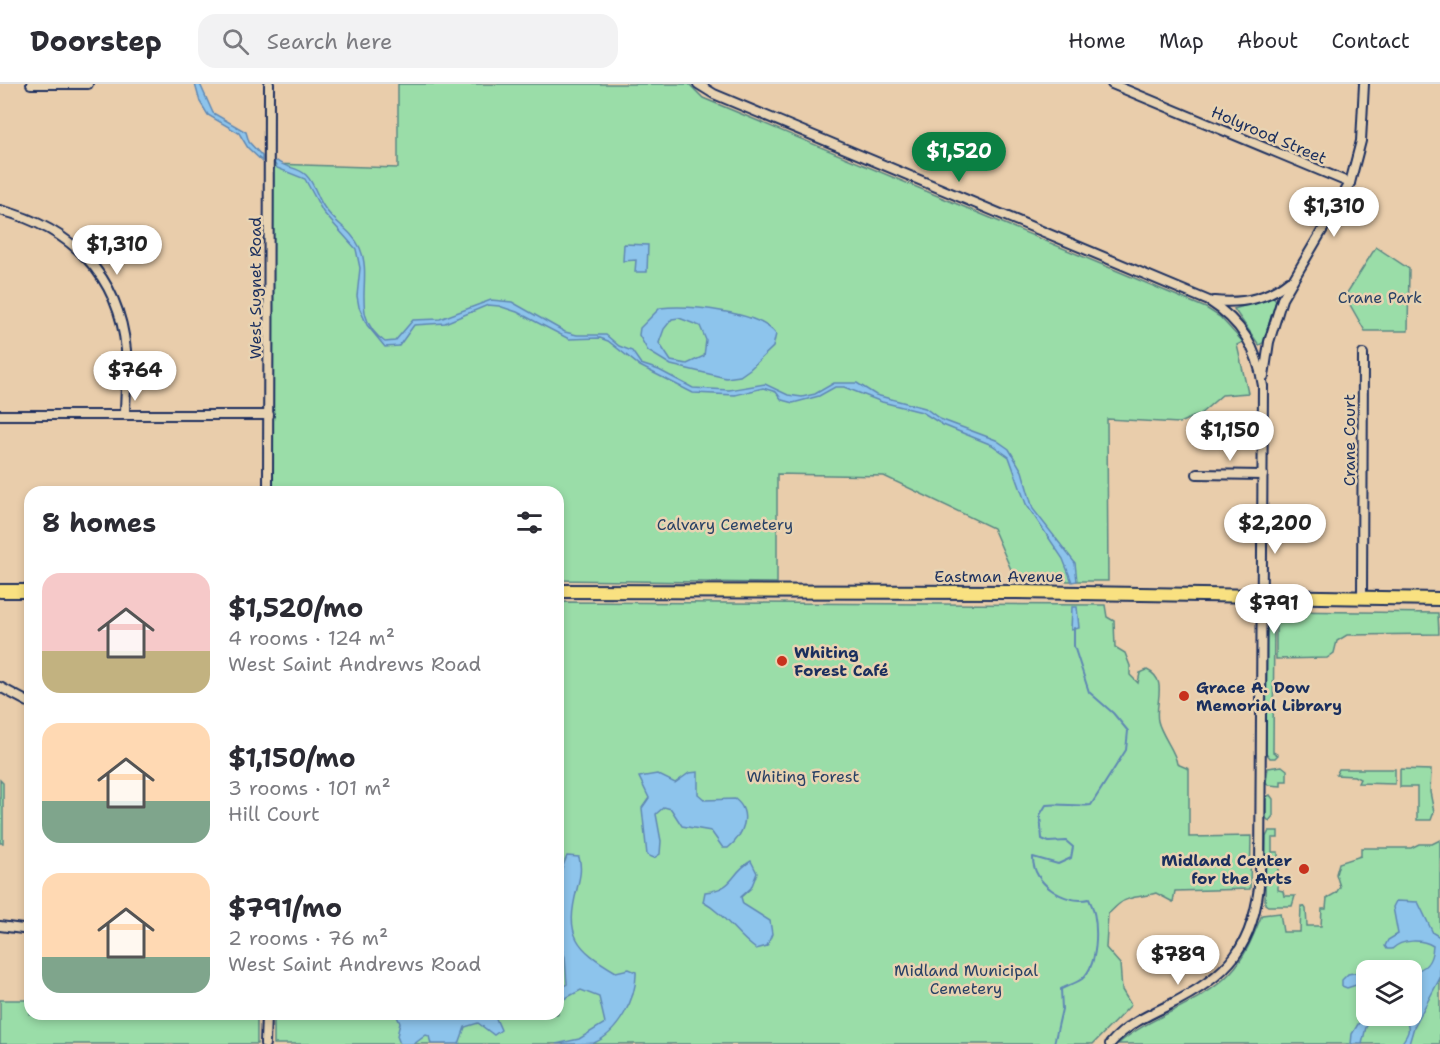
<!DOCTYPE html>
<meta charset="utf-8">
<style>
:root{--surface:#fff;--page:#f2f2f3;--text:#2b2b33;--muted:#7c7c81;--line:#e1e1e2;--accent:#0b8043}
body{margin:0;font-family:"Shantell Sans",sans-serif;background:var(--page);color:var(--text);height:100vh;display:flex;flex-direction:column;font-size:22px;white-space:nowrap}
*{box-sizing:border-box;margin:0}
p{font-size:20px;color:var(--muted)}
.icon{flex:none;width:33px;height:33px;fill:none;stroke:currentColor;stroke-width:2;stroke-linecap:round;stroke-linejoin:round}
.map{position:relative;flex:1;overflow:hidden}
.sheet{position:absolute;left:24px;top:402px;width:540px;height:534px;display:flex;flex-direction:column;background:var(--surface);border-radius:18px;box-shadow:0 3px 9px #0003}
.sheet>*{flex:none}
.buttons{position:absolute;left:1356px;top:876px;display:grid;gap:12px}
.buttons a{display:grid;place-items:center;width:66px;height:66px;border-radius:12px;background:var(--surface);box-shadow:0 3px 9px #0003;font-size:30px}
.price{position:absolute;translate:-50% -51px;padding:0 14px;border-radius:21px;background:#fff;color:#222;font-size:20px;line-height:39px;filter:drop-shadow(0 2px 3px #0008)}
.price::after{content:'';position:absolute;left:50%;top:36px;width:18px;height:14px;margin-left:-9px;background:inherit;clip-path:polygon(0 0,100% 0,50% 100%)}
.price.selected{background:var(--accent);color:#fff}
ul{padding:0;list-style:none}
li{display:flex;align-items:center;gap:18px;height:150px;padding:0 18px}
li span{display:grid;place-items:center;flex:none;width:168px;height:120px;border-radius:18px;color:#555}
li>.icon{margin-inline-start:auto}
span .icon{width:72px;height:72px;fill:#fffc;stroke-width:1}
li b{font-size:26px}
h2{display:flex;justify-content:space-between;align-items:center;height:72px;padding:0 18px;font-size:26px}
header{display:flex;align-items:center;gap:36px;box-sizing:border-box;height:84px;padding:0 30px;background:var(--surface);border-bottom:2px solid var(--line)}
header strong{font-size:28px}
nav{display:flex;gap:33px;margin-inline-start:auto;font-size:21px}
.search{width:420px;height:54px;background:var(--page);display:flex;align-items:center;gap:15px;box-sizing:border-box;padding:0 21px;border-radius:18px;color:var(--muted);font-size:22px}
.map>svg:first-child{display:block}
</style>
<header>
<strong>Doorstep</strong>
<div class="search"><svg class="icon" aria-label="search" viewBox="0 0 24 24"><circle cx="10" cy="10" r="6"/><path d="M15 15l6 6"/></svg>Search here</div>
<nav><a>Home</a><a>Map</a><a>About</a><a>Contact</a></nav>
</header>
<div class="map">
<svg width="1440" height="960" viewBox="0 0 1440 960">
<rect width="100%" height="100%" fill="#e9cdab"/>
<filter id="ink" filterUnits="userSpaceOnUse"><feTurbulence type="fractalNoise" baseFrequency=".0167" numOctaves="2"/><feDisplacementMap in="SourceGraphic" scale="12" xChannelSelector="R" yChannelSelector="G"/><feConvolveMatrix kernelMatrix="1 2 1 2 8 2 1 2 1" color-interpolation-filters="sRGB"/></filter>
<g filter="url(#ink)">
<!-- green -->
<g fill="#9adda8" stroke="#5a8683" stroke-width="1.5" fill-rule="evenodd">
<path d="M398 0H689L703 14 1206 224 1220 233 1243 258 1237 261 1248 309 1222 311 1200 330 1179 339 1107 335 1108 497H1016L993 444 884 392 777 390V499L558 496V408H272V80L398 84Z"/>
<path d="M1376 163 1409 185 1408 247H1365L1345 212Z"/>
<path d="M1274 213 1276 217 1263 259 1259 261 1234 225Z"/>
<path d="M558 518 1105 521 1107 533 1114 537 1115 563 1125 569 1130 582V591L1138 599 1140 589 1147 586C1169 596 1154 619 1158 637 1161 651 1176 668 1177 680L1189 685V753L1251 752 1250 805 1175 807 1173 818 1156 809C1144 813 1128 812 1119 820 1115 823 1112 827 1108 830L1106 864 1120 880 1122 906 1131 921 1093 960H274V930H558Z"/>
<path d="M1280 527 1438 529 1439 550 1347 551 1337 557 1334 569 1327 574 1276 575V533L1280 532Z"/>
<path d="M1267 531H1274L1273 668 1278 671 1275 674H1270L1266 669Z"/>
<path d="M1282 682 1287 686V697H1281V702L1268 701 1266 698 1268 684Z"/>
<path d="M1339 685H1395V700L1358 699 1360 695 1354 692 1336 691Z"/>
<path d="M1400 685 1431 686 1430 708 1434 728 1431 736H1417V703H1400Z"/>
<path d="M0 696 3 699V759H0Z"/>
<path d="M1270 711 1273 715V732L1269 737 1266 734V713Z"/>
<path d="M1269 747H1278V754H1272V768H1278V806L1283 807 1284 812H1295L1292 822H1268L1265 820 1266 753Z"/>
<path d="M1440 756V960H1118C1152 930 1200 922 1231 888 1247 871 1253 851 1262 831L1280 829 1283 848H1300L1301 822H1304L1306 825 1307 842H1321L1322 825H1326L1327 814 1336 809 1340 803 1336 790 1339 779 1361 772V764H1411L1419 760H1432ZM1366 886H1412V932H1366Z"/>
<path d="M0 916H30V930H257V960H0Z"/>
</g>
<!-- water -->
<g fill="#8dc4ec" stroke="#5f88b3" stroke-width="1.5" fill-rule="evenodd">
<path d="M195 0H200L213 29 246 48 249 58 262 72V77L248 64 239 49 208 31 200 18Z"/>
<path d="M277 77C285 84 298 83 306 91 315 100 317 113 324 123 334 139 351 145 360 164 374 196 348 232 385 258L395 257 413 236 440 235 491 216 512 218 565 248 577 251H606L619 262 632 267 641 280 659 286 693 304 729 306 765 300 788 311 802 313 815 310 834 299H857L876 311 925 324 940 335 996 356 1009 365 1022 387 1033 425 1075 479 1077 497 1072 498 1063 475 1026 420 1009 373 992 361 943 341 922 328 882 318 844 303H835L819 312 793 319 782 316 776 308 763 304 735 311 693 309 640 282 608 257 600 254 569 255 517 228 499 222 488 221 445 239 414 241 399 262 385 263 367 241 359 223 357 212 360 184 356 165 323 128 305 95 277 84 274 78Z"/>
<path d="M624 160 648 161 647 188H635L636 176 623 177Z"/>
<path d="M660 224C688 221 759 227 776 250L773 263 750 285 740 292 726 294 671 281 648 267 639 251 640 244ZM679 234 700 242 706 256 704 272 687 280 671 277 659 259 664 245 672 235Z"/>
<path d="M1072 523H1077L1079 544 1071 546Z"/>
<path d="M698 688V710L705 716 735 715C753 729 743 752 728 764H723L711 747 682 742 671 725 664 723 656 730 661 757 660 770 654 774 647 771 642 724 649 714 639 693 657 690 675 699 689 689Z"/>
<path d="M567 772 579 773C582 785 580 793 577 805 565 851 575 864 616 888L629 885 636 888C637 914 618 949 594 959 585 960 567 960 556 960L579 955 605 939 599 913 581 906 558 918V906L567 900 565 873 558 856V794Z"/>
<path d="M751 777 757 789 751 804 741 813 743 820 770 837 772 850 767 862 756 865C736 851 725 830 703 818L705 808C735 805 730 789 751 777Z"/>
<path d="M1396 817 1418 818 1433 849 1440 853V894L1414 943 1409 960H1401C1410 948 1410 946 1405 932H1412V887C1427 886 1432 876 1433 862 1422 855 1402 855 1392 865H1387L1385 862 1388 856 1398 850 1393 823Z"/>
<path d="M1359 888 1366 889V904L1359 900 1347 904 1342 902V896L1348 890Z"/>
<path d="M1366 927V932H1375L1366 943 1362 960H1351L1352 950Z"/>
<path d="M396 930H494L501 946 494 951 478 939 465 943 459 960H431L429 952 426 951 414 960H400L397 952 400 939Z"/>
</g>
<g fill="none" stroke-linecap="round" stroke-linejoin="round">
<!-- stream -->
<path stroke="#5f88b3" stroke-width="2" d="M1054 960 1062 925 1061 905C1067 902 1076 899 1082 895 1100 879 1099 834 1089 815 1065 821 1032 799 1033 773L1058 780 1071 774 1073 763 1066 757 1049 758 1042 755 1040 731 1046 721C1062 719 1076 723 1091 721L1126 666 1128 647 1113 629 1089 608 1074 562V544"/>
<!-- minor casing -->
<g stroke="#1b2f5e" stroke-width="12">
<g id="minor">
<path d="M31 0H88"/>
<path d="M698 0 714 10 1209 217C1242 238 1257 264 1263 302L1260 792C1255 862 1229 892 1167 922 1146 932 1125 942 1110 960"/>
<path d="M1112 0 1350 99"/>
<path d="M0 126C71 144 119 191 126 266 128 288 125 310 125 331"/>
<path d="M1214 217C1241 220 1267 215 1289 197"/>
<path d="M1264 292 1269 258 1282 215 1350 99 1361 57 1364 0"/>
<path d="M0 331H269"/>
<path d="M1197 390 1263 391"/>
<path d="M268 408 269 0"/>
<path d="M1362 514 1363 270"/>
<path d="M0 603 30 619"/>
<path d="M0 842 30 846"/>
<path d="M265 960 266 930"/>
</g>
</g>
<!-- primary casing -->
<g stroke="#1b2f5e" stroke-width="16">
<g id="primary">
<path d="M0 507H30"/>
<path d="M558 507 1017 508 1440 515"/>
</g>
</g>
<!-- minor -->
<use href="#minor" stroke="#e8d3b2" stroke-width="8"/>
<!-- primary -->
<use href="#primary" stroke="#f9e181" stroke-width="12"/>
</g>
</g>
<!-- markers -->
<g fill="#c8321e" stroke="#e8d3b2" stroke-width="2">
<circle cx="782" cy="577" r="6"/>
<circle cx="1184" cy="612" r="6"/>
<circle cx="1304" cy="785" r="6"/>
</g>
<g text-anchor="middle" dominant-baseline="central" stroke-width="5" stroke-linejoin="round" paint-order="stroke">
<!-- street labels -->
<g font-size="16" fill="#1b2f5e" stroke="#e8d3b2">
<text transform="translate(1269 51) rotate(23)">Holyrood Street</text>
<text transform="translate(255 204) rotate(-90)">West Sugnet Road</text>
<text transform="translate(1349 356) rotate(-90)">Crane Court</text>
<text x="999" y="492">Eastman Avenue</text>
</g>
<!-- park labels -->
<g font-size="16" fill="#284065" stroke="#e8d3b2">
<text x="1380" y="213">Crane Park</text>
<text x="725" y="440">Calvary Cemetery</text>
<text x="803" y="692">Whiting Forest</text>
<text x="966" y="886">Midland Municipal<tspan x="966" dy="18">Cemetery</tspan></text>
</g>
<!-- poi labels -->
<g font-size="16" font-weight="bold" fill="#1b2f5e" stroke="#e8d3b2" text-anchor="start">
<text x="794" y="568">Whiting<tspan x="794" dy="18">Forest Café</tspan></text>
<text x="1196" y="603">Grace A. Dow<tspan x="1196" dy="18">Memorial Library</tspan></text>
<text x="1292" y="776" text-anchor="end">Midland Center<tspan x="1292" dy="18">for the Arts</tspan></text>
</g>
</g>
</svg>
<div class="buttons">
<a><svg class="icon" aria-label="layers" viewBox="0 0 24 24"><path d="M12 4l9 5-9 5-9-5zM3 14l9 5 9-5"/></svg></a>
</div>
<b class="price selected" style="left:959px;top:99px">$1,520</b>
<b class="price" style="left:1334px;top:154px">$1,310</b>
<b class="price" style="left:117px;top:192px">$1,310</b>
<b class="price" style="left:135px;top:318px">$764</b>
<b class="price" style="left:1230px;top:378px">$1,150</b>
<b class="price" style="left:1275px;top:471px">$2,200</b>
<b class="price" style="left:1274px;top:551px">$791</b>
<b class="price" style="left:1178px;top:902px">$789</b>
<section class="sheet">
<h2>8 homes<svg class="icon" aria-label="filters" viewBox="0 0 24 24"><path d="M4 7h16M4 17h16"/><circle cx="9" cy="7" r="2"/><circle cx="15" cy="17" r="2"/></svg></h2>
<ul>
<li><span style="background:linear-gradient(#f6c9c9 65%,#c2b280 0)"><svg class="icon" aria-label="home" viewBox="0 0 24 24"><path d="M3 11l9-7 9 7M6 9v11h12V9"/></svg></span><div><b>$1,520/mo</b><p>4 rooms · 124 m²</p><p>West Saint Andrews Road</p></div></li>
<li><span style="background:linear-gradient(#ffd9b3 65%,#7fa58c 0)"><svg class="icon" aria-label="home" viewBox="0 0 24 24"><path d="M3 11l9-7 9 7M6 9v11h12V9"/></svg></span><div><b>$1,150/mo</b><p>3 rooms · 101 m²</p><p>Hill Court</p></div></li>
<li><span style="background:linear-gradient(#ffd9b3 70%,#7fa58c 0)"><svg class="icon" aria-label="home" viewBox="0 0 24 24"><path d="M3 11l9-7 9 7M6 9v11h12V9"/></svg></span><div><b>$791/mo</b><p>2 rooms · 76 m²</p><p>West Saint Andrews Road</p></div></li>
</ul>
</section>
</div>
